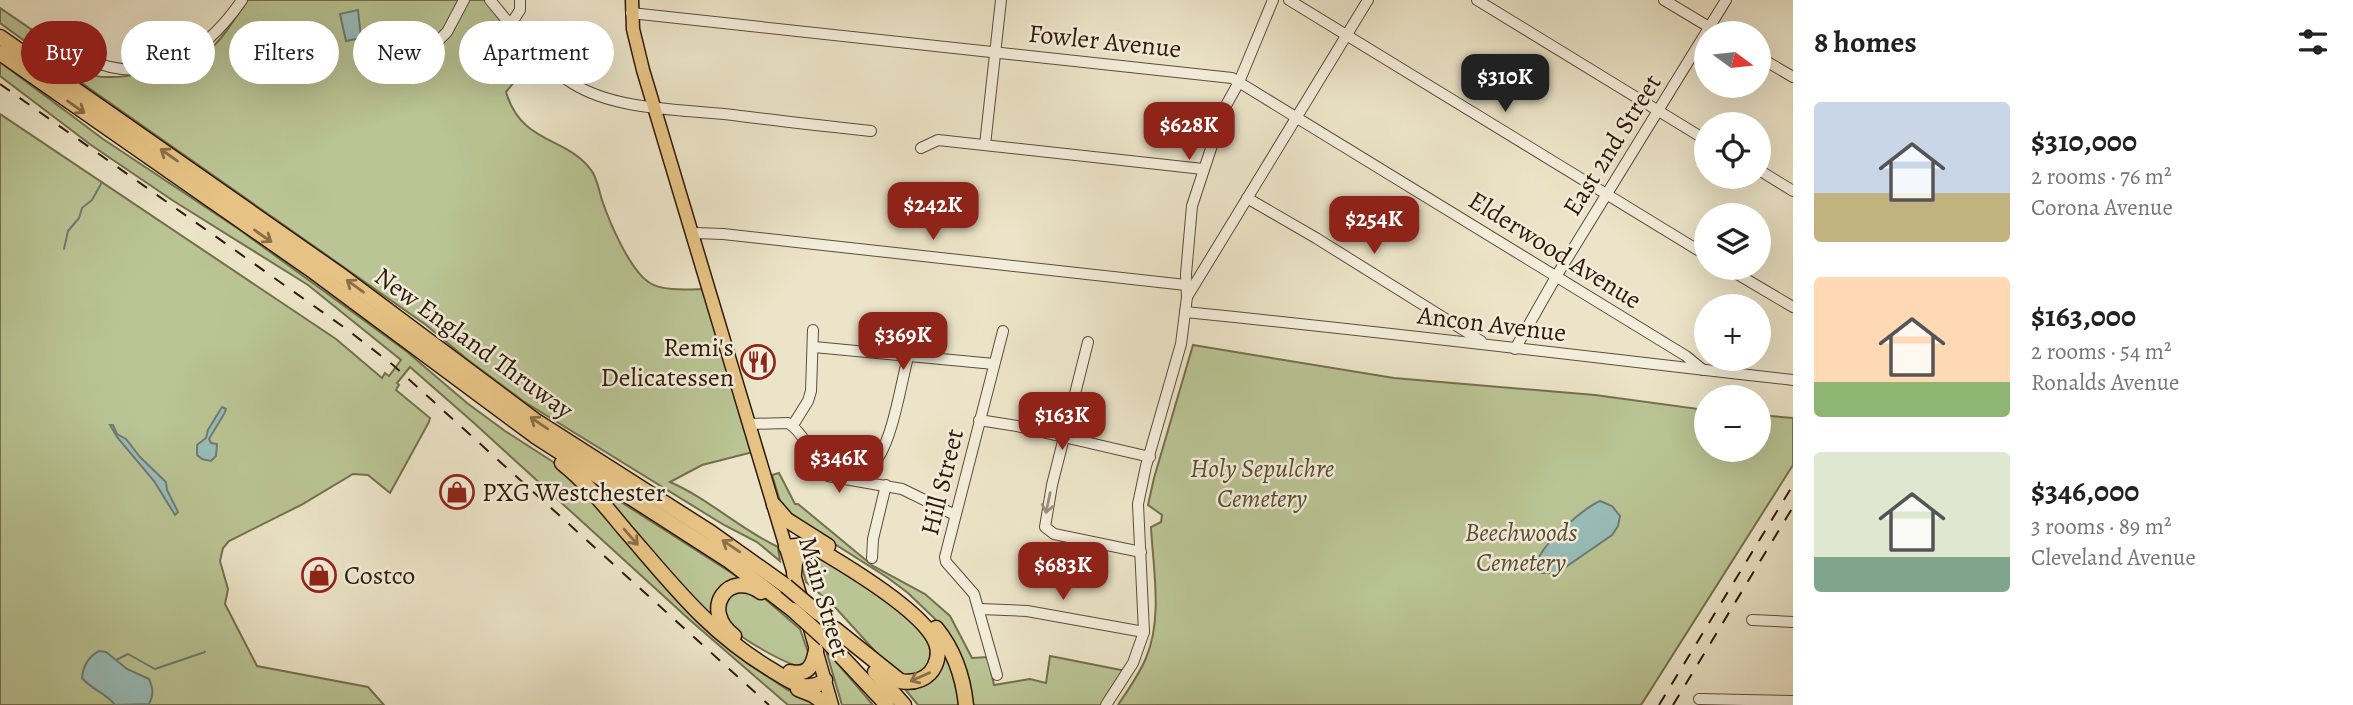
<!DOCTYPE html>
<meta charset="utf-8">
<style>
:root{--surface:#fff;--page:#f2f2f2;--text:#222;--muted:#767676;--accent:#8f2418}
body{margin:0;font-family:Alegreya,serif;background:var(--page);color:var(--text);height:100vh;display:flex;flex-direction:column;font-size:26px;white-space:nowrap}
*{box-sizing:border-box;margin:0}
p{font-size:23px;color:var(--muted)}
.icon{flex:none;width:38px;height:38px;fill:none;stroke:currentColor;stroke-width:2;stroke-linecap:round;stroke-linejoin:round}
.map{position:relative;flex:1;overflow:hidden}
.drawer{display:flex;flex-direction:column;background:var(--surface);width:560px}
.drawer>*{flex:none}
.hud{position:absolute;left:21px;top:21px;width:665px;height:63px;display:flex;gap:14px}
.needle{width:46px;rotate:105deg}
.tools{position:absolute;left:1694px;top:21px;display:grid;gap:14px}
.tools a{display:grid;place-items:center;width:77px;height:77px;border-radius:50%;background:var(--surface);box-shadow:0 7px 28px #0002;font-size:35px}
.price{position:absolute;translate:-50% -60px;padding:0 16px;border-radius:14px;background:var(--accent);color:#fff;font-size:23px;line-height:46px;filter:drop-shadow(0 2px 4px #0008)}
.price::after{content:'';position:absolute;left:50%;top:42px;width:21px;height:16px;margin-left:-10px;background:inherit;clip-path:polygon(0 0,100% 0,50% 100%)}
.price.current{background:#222;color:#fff}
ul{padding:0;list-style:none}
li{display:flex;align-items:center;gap:21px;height:175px;padding:0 21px}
li span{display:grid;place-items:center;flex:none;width:196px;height:140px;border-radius:7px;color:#555}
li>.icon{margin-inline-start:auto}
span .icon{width:84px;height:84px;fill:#fffc;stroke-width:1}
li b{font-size:30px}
h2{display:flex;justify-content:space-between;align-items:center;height:84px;padding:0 21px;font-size:30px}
.chip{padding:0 24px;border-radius:32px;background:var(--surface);box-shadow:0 7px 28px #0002;font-size:24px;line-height:63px}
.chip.current{background:var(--accent);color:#fff}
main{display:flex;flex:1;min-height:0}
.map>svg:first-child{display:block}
</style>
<main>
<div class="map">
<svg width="1793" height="705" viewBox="0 0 1793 705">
<rect width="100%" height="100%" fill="#ece4c8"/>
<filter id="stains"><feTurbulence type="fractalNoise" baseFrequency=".00286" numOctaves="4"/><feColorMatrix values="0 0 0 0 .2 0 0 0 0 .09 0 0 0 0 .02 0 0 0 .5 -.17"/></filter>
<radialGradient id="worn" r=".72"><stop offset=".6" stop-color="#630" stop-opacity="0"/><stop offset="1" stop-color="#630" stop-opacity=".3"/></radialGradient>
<!-- green -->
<g fill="#bac494" stroke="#746f4e" stroke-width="2">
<path d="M247 0H487L536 55 506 92C522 145 566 136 591 170 597 177 599 191 602 200 609 221 630 271 650 283 663 292 692 289 708 289L753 452 702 465 670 482C709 499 740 529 778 547L780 561 757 542 724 525 523 401 468 360 426 325 93 91 0 23V8L75 59C76 64 79 70 84 72 109 86 183 67 206 52 220 44 238 14 247 0Z"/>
<path d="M0 62 103 139 240 230 406 351 467 403 505 431 561 467 582 487 713 636 750 665 788 690 808 696 821 705H788L691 621 474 423 410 367 397 383 399 385 396 390 430 418 429 422 390 493 368 475 353 474 301 505 229 541 223 548 220 561 228 589 225 604 257 666 368 687 384 705H0V114L336 339 382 378 385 373 389 376 401 360 308 285 172 200 91 145 0 76Z"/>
<path d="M1193 345 1394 378 1595 395 1706 410V450H1759V415L1793 418V465L1641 705H1118C1128 690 1139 675 1146 658 1163 618 1153 568 1151 527L1161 522 1162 515 1148 505 1154 478Z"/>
<path d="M779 473 795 504H798L873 566 925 594 950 616 972 658 988 657 994 685 1030 679 1046 683 1050 656 1126 671 1104 705H970L956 645 934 618 908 593 888 578 783 511 772 475Z"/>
<path d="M596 486 741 579 732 582 714 624Z"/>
<path d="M818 555 897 605 932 642C931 667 921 688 893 671L834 606 806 582 800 561Z"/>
<path d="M738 590 764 598 800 629 810 658 802 666C789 667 736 636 729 625 726 620 726 613 724 608L731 596Z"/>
<path d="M942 652 949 654 963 705H918L904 688Z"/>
<path d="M827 654 833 658 873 705H842Z"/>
</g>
<!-- water -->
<g fill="#99beba" stroke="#6f7c73" stroke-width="2">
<path d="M358 10 361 38 346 41 340 14Z"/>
<path d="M222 407 226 409 224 414 209 439 211 443 217 444 216 456 211 461 202 459 197 455V445L206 438 208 430Z"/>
<path d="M110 425H113L117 434 126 439 140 457 166 482 167 490 178 512 175 515 154 481 117 437Z"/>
<path d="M1600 501 1612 506 1620 516 1618 526 1612 535 1557 573H1540C1539 568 1537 566 1538 561 1541 545 1584 508 1600 501Z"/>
<path d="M99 651 106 652 127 669 149 679C153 688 154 694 149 704L115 705C106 693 92 690 82 678 83 666 88 657 99 651Z"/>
</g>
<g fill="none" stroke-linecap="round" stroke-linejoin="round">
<!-- stream -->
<g stroke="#6f7c73" stroke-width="2">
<path d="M64 249 68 231 79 218 82 208 92 200 102 182"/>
<path d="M116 660 128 654 155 669 205 652"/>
</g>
<!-- minor casing -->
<g stroke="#5e4c39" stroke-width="12">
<g id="minor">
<path d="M490 0C515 30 539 63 572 83 616 111 682 109 733 115 779 121 825 126 871 131"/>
<path d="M1289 0 1706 255"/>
<path d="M1477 0 1706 140"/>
<path d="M1664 0 1719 33"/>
<path d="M631 13 1232 78 1686 356 1703 370"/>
<path d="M511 24 520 10V0"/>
<path d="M439 40 447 32 464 0"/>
<path d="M1759 57 1793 77"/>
<path d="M86 59C153 88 204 55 242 0"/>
<path d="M985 145 1001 0"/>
<path d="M921 148 938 140 1203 169"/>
<path d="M1759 170 1793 191"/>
<path d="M1247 198 1316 238 1481 341"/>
<path d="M693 236 695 233 723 234 1186 285"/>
<path d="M1727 268 1793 307"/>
<path d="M1187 297 1368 0"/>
<path d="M1185 312C1388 332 1590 357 1793 380"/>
<path d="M1088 342 1052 485 1045 527 1054 534 1141 552"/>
<path d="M814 347 994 364"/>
<path d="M1515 349 1557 275 1726 0"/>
<path d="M979 420 1017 426 1150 457"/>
<path d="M749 424 788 423C806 434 813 461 828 476L902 489 955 515"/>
<path d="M793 425 808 401 811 391 813 330"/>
<path d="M845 477C857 474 870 469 878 458 893 436 901 384 908 357"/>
<path d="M872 558 873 539 886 485"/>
<path d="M980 609 1027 611 1144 632"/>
<path d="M1752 620 1793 622"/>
<path d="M997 675 974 594 946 562 945 557 1003 331"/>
<path d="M1699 699 1793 701"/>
<path d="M1106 705 1133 663 1144 632 1138 504 1146 466 1181 344 1187 297 1186 274 1192 206 1224 109 1239 82 1273 0"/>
</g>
</g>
<!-- major casing -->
<g stroke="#2f1a09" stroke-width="15">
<g id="major">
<path d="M632 0 633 29 643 70 802 601"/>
<path d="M808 622 832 705"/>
</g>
</g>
<!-- highway casing -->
<g stroke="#2f1a09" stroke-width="17">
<g id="highway">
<path d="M0 37 342 276 536 421 710 532 786 586"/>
<path d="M0 53 310 269 535 436 728 560 793 610"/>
<path d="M562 463C586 482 605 506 625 530 673 585 708 632 772 670 788 680 807 695 825 680"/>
<path d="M774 505 787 520 828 546"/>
<path d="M786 547 806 545 816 548C845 565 924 612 936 643 940 653 937 665 930 673 921 682 911 683 900 681L835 629"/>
<path d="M794 574 795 563 799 554 814 550"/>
<path d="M936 628C954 650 963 676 966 705"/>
<path d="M734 636C699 609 729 569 761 592"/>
<path d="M825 639 887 705"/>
<path d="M790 672C808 676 813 666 816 650"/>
<path d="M875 672 904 705"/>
<path d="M798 689 813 695 827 705"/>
</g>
</g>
<!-- minor -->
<use href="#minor" stroke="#f3eddb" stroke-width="10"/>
<!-- major -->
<use href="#major" stroke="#e6c284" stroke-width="12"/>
<!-- highway -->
<use href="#highway" stroke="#e6c284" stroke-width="14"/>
<!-- rail -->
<g stroke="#2f1a09" stroke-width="2" stroke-dasharray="12 12" stroke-linecap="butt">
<path d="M0 84 345 328 393 365 769 705"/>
<path d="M1659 705 1793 485"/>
<path d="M1673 705 1793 507"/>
</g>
<!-- highway-bridge casing -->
<g stroke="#2f1a09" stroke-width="17" stroke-linecap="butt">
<g id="highway-bridge">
<path d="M786 586 818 613"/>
<path d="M793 610 825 639"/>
</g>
</g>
<!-- highway-bridge -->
<use href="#highway-bridge" stroke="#e6c284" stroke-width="14"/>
</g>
<!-- one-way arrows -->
<defs><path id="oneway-shaft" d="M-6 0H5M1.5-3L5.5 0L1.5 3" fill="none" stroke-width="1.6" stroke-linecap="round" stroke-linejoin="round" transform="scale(1.75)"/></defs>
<g stroke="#8a6e46">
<use href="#oneway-shaft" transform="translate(76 107) rotate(35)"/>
<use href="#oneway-shaft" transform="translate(169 155) rotate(-145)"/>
<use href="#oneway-shaft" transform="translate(263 236) rotate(35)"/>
<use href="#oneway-shaft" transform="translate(355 286) rotate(-144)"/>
<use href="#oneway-shaft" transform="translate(539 423) rotate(-146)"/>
<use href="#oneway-shaft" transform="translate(631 537) rotate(49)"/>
<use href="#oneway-shaft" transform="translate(731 546) rotate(-146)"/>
<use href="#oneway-shaft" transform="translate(920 677) rotate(156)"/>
</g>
<use stroke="#9b8e7c" href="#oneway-shaft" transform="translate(1048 503) rotate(102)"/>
<!-- icons -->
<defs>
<g id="restaurant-ring" transform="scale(1.75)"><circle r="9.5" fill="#f3eddb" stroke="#8f2418" stroke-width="1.5"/><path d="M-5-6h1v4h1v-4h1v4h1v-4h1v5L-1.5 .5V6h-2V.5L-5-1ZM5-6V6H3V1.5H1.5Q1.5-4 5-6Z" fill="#8f2418"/></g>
<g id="shop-ring" transform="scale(1.75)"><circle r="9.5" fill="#f3eddb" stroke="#8f2418" stroke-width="1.5"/><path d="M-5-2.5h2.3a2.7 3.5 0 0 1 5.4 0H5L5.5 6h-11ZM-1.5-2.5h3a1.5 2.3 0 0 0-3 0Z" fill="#8f2418"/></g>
</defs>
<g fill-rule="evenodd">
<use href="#restaurant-ring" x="758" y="362"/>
<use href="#shop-ring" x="457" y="492"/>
<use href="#shop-ring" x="319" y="575"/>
</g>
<g text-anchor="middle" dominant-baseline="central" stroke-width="5" stroke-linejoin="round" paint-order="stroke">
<!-- street labels -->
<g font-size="26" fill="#2f1a09" stroke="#f3eddb">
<text transform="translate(1105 41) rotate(6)">Fowler Avenue</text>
<text transform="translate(1612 145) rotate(-58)">East 2nd Street</text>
<text transform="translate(1555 250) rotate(32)">Elderwood Avenue</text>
<text transform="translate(1492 324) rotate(7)">Ancon Avenue</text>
<text transform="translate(474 343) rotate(36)">New England Thruway</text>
<text transform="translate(942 482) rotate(-76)">Hill Street</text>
<text transform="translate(824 597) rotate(74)">Main Street</text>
</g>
<!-- poi labels -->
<g font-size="26" fill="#2f1a09" stroke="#f3eddb" text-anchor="start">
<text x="734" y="347" text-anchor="end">Remi's<tspan x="734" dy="30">Delicatessen</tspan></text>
<text x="482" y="492">PXG Westchester</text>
<text x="344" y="575">Costco</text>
</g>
<!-- park labels -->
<g font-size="26" font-style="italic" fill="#594d33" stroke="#f3eddb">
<text x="1262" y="468">Holy Sepulchre<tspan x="1262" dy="30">Cemetery</tspan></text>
<text x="1521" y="532">Beechwoods<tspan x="1521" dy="30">Cemetery</tspan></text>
</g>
</g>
<rect width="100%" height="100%" filter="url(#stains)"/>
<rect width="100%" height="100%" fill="url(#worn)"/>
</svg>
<div class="tools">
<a><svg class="needle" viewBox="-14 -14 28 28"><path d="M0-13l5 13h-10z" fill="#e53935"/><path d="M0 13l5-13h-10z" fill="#767676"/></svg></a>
<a><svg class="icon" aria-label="locate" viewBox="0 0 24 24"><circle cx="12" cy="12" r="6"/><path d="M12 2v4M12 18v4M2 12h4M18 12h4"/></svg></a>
<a><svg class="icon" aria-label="layers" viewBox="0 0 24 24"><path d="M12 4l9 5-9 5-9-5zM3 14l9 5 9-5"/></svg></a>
<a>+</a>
<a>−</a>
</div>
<b class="price current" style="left:1505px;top:114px">$310K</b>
<b class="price" style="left:1189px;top:162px">$628K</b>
<b class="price" style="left:933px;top:242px">$242K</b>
<b class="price" style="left:1374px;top:256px">$254K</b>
<b class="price" style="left:903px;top:372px">$369K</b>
<b class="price" style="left:1062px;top:452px">$163K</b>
<b class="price" style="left:839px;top:495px">$346K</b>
<b class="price" style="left:1063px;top:602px">$683K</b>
<div class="hud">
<a class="chip current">Buy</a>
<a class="chip">Rent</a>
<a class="chip">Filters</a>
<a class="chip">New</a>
<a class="chip">Apartment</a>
</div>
</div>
<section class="drawer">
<h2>8 homes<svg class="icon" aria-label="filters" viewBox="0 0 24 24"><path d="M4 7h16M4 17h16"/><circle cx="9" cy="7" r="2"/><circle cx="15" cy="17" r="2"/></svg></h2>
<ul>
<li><span style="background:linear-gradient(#c9d6e8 65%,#c2b280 0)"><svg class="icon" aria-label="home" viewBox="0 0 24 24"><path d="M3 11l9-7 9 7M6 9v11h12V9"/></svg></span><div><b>$310,000</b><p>2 rooms · 76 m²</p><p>Corona Avenue</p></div></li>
<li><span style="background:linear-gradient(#ffd9b3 75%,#8fb573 0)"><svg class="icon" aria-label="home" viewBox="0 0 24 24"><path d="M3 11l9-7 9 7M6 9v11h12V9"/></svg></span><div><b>$163,000</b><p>2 rooms · 54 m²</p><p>Ronalds Avenue</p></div></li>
<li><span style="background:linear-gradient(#dfe7d0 75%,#7fa58c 0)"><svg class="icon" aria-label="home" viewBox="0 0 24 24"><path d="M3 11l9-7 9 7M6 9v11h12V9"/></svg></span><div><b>$346,000</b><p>3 rooms · 89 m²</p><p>Cleveland Avenue</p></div></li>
</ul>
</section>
</main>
